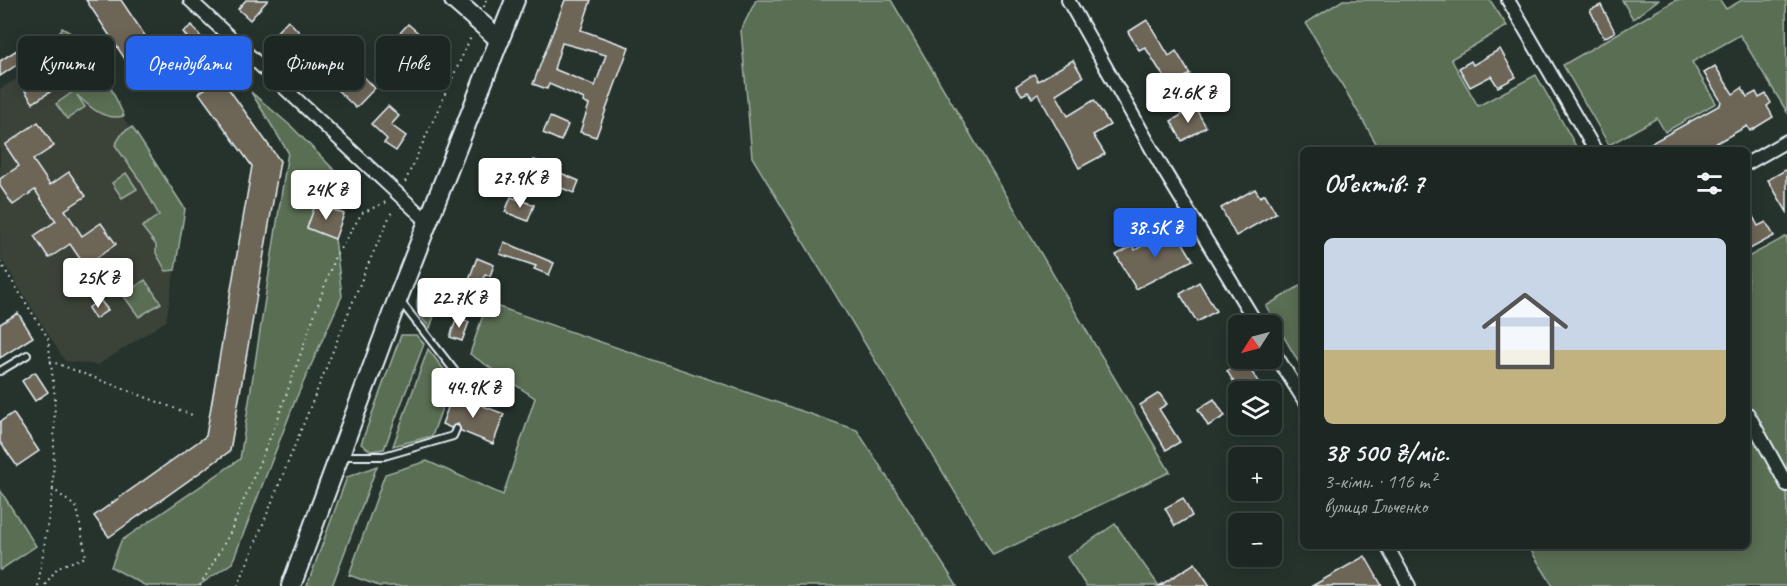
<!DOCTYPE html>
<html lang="uk">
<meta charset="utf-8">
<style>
:root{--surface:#1c2622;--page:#252e2a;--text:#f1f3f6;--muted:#a0a5a5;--line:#3a4340;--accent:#2563eb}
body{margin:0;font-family:Caveat,sans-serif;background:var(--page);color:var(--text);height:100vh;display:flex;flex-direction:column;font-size:22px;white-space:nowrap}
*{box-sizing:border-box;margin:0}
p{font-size:20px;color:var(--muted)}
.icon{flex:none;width:33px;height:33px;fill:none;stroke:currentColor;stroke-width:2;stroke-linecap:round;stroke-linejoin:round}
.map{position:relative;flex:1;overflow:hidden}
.side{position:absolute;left:1300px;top:147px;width:450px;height:402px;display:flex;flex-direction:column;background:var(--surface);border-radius:9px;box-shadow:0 3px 15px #0003,0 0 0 2px var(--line)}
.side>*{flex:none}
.guide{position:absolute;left:18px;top:36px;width:570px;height:54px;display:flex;gap:12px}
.needle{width:39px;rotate:234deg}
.fabs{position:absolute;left:1228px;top:315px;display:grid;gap:12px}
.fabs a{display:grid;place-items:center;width:54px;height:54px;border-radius:9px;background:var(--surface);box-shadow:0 3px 15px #0003,0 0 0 2px var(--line);font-size:30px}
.price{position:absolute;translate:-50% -51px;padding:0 14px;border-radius:6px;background:#fff;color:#222;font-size:20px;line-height:39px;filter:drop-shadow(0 2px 3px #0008)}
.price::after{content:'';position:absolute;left:50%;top:36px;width:18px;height:14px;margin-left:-9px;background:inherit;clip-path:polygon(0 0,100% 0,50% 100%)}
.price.active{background:var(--accent);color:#fff}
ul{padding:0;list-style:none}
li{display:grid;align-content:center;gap:12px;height:318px;padding:0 24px}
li+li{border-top:2px solid var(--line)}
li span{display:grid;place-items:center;height:186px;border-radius:9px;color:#555}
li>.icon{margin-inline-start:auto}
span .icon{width:108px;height:108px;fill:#fffc;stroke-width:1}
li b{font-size:26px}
h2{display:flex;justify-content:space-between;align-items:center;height:72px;padding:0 24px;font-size:26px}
.tag{padding:0 21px;border-radius:9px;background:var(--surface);box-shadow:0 3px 15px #0003,0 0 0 2px var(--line);font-size:21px;line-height:54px}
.tag.active{background:var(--accent);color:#fff}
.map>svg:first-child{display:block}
</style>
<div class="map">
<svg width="1787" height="586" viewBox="0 0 1787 586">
<rect width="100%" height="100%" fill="#26332d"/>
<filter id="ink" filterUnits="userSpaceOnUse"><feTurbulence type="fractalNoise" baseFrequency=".0167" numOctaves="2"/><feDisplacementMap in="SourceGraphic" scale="12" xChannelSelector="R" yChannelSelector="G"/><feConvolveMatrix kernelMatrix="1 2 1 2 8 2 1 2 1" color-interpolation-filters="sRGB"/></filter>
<g filter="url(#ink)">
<!-- built -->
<path fill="#3b4239" d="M73 44 185 209 166 321 98 365 65 361 0 257V89Z"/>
<!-- green -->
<g fill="#5a6e52" stroke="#a1b0a5" stroke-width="1.5">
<path d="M756 0H891L1170 472 993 555 752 157 741 30Z"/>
<path d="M1343 0H1490L1507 26 1451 59 1478 106 1536 75 1578 150H1380L1306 23Z"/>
<path d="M1622 0H1658L1633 19Z"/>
<path d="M1676 0H1720L1726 9 1742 0H1786L1787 112 1740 35 1692 62 1716 103 1665 132 1657 118 1609 145 1563 65Z"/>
<path d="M62 28 81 39 105 75 124 116C104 121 91 108 77 95L85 107 67 119 56 104 74 91 68 85 26 81C28 61 54 47 62 28Z"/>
<path d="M251 92 292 127 343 179 335 210 317 204 335 239 342 296 295 401 232 563 198 586H146L111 567 121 541 240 459 288 152Z"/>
<path d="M132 127 185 209 175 270 166 271 156 253V245L142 227 159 215 141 182 115 145 123 132Z"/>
<path d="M126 173 137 189 122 198 112 183Z"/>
<path d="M1787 236V586H1553L1528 546H1748V257Z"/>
<path d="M145 280 161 303 139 317 123 295Z"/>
<path d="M431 282 444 286 430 328C414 310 414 307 421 284Z"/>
<path d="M1303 284V370L1266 306Z"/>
<path d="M487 303 857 430 957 586H379L349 575 385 474 427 461 503 495 535 398 470 354Z"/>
<path d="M401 335H416L424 344 384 449 371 451 361 444Z"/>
<path d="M428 349 452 380 432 436 393 446Z"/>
<path d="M377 466 332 586H307L347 477Z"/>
<path d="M0 490 36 546 0 570Z"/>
<path d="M1115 524 1159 586H1086L1067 557Z"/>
</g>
<!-- building -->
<g fill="#6d6556" stroke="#e8f1f8" stroke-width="1.5" fill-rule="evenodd">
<path d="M86 0H121L162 61 137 77Z"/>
<path d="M246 0H268L250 20 238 9Z"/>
<path d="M565 0H591L581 30 629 47 596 137 580 132 589 105 583 102 584 99 549 84 547 89 533 84ZM562 43 606 55 595 86 554 69Z"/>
<path d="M1601 5 1615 32 1604 38 1590 10Z"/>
<path d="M288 20 300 33 284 50 271 38Z"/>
<path d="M1147 20 1169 56 1176 51 1190 74 1162 91 1156 81 1164 77 1145 47 1139 50 1128 32Z"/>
<path d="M408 24 422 36 404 58 389 45Z"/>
<path d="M192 25 201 37 192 44 183 32Z"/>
<path d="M23 46 30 56 0 76V61Z"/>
<path d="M1500 49 1516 77 1498 87 1491 76 1470 87 1459 68 1471 61 1473 65Z"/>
<path d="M329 56 357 82 363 76 375 88 356 108 329 82 326 85 313 72Z"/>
<path d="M1073 60 1083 77 1056 94 1068 116 1094 100 1110 125 1093 135 1105 154 1079 168 1038 94 1032 98 1028 92 1022 95 1016 86 1034 74 1038 81Z"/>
<path d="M1715 66 1733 94 1742 88 1747 97 1756 92 1759 98 1766 94 1771 103 1767 106 1773 117 1750 131 1747 126 1704 150H1639L1720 105 1721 101 1704 73Z"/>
<path d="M221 78 280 161 230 451 109 537 94 516 206 436 252 166 199 93Z"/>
<path d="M42 80 50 92 33 103 25 91Z"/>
<path d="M388 106 399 116 391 125 406 136 396 151 384 143 387 139 371 124Z"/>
<path d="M1195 107 1206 127 1182 141 1171 121Z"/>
<path d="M550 117 568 125 561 141 543 133Z"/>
<path d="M38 122 54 146 33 160 50 185 69 172 86 196 65 210 82 236 101 223 116 244 85 266 70 244 49 258 34 236 56 221 35 190 13 205 0 186V179L19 166 5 145Z"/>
<path d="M534 160 557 168 556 171 579 181 574 193 529 175Z"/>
<path d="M1787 169V212L1768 180Z"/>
<path d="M1255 189 1260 197 1265 194 1276 213 1236 236 1221 208Z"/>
<path d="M511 197 534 205 528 221 505 212Z"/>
<path d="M316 203 344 214 335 239 307 228Z"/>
<path d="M1748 207 1758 226 1766 222 1774 236 1748 250Z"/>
<path d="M1174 228 1193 260 1136 289 1116 255 1133 246 1135 250Z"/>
<path d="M504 242 554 263 549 275 534 269 536 266 500 254Z"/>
<path d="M477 258 494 265 490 276 485 274 481 284 469 279Z"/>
<path d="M1199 282 1216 311 1197 322 1180 294Z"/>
<path d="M100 300 108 310 95 319 88 308Z"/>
<path d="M18 313 33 337 0 358V324Z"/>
<path d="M457 317 469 322 462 341 450 337Z"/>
<path d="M1244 360 1261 386 1253 392H1240L1227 371Z"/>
<path d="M35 372 48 392 35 401 22 381Z"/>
<path d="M1159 393 1167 404 1159 409 1180 442 1166 450 1140 405Z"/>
<path d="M453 394 463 398 466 405 473 402 504 414 493 444 461 431 458 424 451 428 442 424Z"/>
<path d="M1214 399 1225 416 1208 426 1198 409Z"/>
<path d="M13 413 39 451 17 466 0 442V422Z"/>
<path d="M1183 498 1192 516 1175 526 1165 508Z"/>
<path d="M1365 556 1382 586H1312Z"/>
<path d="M1195 563 1210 586H1159Z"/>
</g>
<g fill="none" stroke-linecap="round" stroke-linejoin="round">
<!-- lane casing -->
<g stroke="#e8f1f8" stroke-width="10">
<g id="lane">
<path d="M401 302 471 392 468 400"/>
<path d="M0 371 27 355"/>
<path d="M343 456H384L453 436 456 429"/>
</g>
</g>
<!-- street casing -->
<g stroke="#e8f1f8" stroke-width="16">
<g id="street">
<path d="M190 0 428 222"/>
<path d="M1068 0 1163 169 1258 326"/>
<path d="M1508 0 1595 150"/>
<path d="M1748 163 1787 141"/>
<path d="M1272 349 1304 400"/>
<path d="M1748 414 1787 485"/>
<path d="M1387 546 1409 586"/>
</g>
</g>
<!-- secondary casing -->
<g stroke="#e8f1f8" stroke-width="22">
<g id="secondary">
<path d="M454 0 500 40"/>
<path d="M291 586 398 298 515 0"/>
</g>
</g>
<!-- path -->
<g stroke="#e8f1f8" stroke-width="2" stroke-dasharray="1.5 4.5" stroke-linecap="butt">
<path d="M484 7 486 0"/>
<path d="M405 182 471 37"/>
<path d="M0 262 48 338 55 398 53 489 77 508 86 557 58 567 44 586"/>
<path d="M50 361 195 416"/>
<path d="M38 586 53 489"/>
<path d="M200 586 230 533 277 421 334 259 362 213 386 202"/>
<path d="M238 586 366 269 393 209"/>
</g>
<!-- lane -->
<use href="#lane" stroke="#26332d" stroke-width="6"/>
<!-- street -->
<use href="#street" stroke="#26332d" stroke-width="12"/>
<!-- secondary -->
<use href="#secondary" stroke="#26332d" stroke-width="18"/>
</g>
</g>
</svg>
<div class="fabs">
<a><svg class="needle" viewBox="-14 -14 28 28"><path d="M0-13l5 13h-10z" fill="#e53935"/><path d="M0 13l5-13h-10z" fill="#a0a5a5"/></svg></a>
<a><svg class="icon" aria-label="layers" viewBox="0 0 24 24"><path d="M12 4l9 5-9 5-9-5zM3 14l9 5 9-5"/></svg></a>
<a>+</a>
<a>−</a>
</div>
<b class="price" style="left:1188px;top:124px">24.6K ₴</b>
<b class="price" style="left:520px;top:209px">27.9K ₴</b>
<b class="price" style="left:326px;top:221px">24K ₴</b>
<b class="price active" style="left:1155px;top:259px">38.5K ₴</b>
<b class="price" style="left:98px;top:309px">25K ₴</b>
<b class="price" style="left:459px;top:329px">22.7K ₴</b>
<b class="price" style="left:473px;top:419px">44.9K ₴</b>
<div class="guide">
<a class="tag">Купити</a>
<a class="tag active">Орендувати</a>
<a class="tag">Фільтри</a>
<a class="tag">Нове</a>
</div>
<section class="side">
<h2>Об’єктів: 7<svg class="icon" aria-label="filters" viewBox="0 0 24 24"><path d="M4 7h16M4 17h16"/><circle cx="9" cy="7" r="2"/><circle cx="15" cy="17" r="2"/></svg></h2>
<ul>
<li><span style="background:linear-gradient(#c9d6e8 60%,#c2b280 0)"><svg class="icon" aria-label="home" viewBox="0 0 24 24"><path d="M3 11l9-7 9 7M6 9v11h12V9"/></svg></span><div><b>38 500 ₴/міс.</b><p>3-кімн. · 116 m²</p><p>вулиця Ільченко</p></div></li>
</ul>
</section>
</div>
